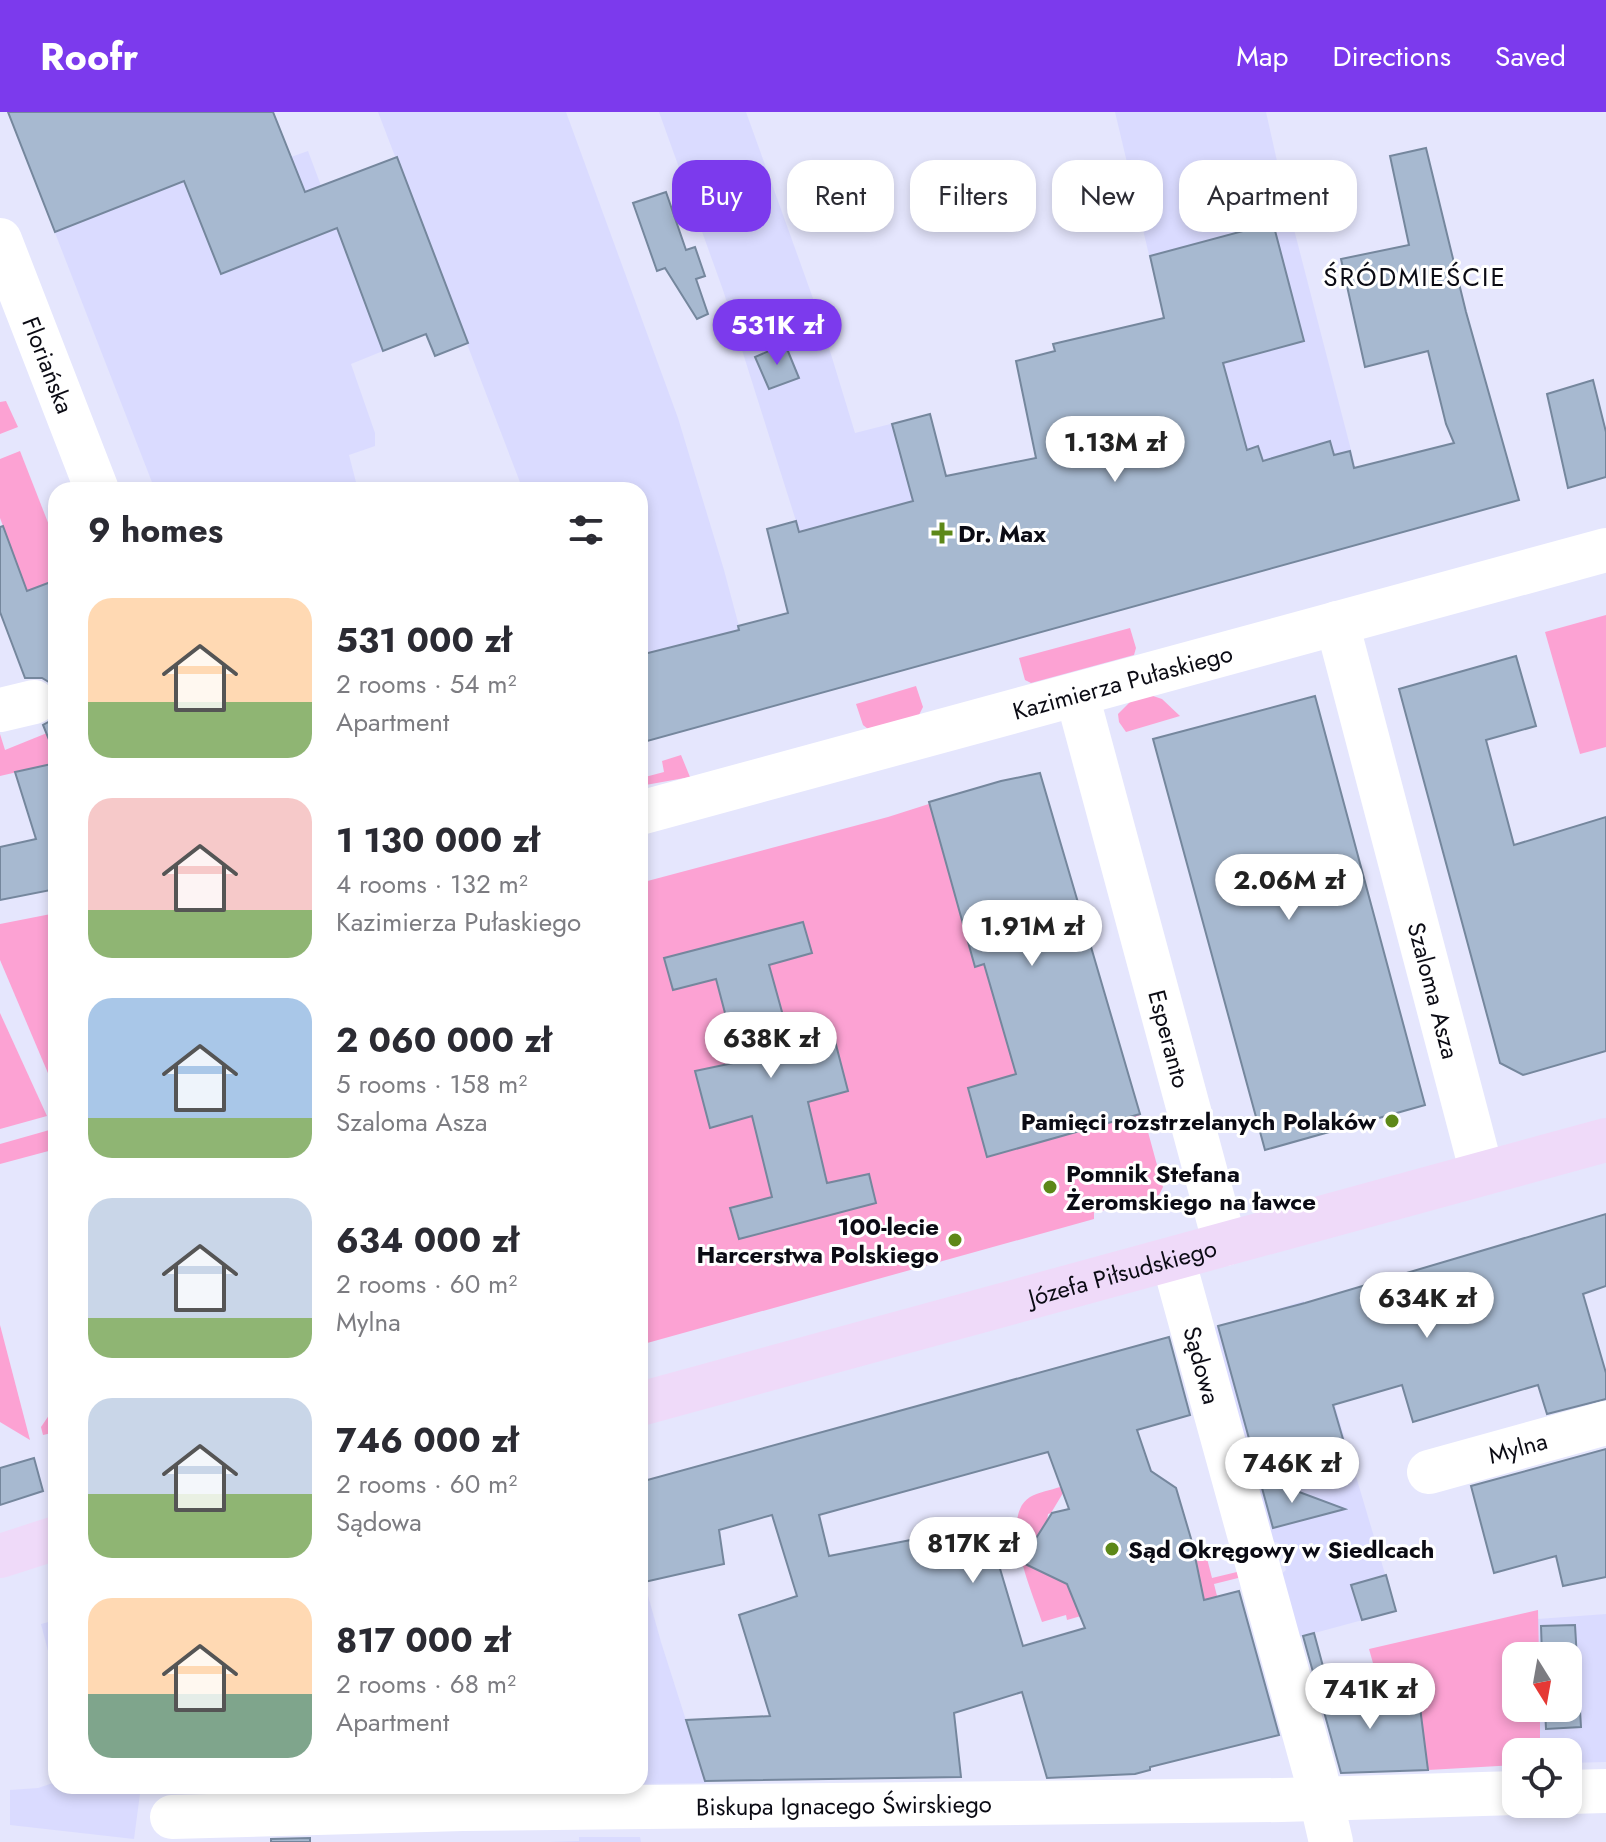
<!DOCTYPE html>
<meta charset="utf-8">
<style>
:root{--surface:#fff;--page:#f7f7f7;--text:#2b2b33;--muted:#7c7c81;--accent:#7c3aed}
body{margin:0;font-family:Jost,sans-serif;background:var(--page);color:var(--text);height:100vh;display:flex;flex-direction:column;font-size:30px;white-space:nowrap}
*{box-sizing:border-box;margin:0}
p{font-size:26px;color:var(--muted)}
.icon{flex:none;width:44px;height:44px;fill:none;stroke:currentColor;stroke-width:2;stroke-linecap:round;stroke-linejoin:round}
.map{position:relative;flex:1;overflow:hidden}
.panel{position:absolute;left:48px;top:370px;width:600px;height:1312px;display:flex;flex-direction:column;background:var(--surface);border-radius:24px;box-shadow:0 4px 12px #0003}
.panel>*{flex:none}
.hud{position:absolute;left:672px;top:48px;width:760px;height:72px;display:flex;gap:16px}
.needle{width:52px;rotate:169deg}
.controls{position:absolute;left:1502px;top:1530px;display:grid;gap:16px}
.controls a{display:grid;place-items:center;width:80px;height:80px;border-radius:16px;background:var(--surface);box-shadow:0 4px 12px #0003;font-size:40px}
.price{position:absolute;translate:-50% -68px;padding:0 18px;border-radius:28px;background:#fff;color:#222;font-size:26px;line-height:52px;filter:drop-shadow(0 2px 4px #0008)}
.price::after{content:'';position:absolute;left:50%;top:48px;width:24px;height:18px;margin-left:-12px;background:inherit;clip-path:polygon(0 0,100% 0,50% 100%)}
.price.current{background:var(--accent);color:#fff}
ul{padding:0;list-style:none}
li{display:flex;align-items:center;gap:24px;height:200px;padding:0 40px}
li span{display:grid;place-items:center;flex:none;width:224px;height:160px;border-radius:24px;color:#555}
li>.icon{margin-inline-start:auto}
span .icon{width:96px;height:96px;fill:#fffc;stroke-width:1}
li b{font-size:34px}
h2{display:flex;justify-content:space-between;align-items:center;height:96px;padding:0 40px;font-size:34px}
.pill{padding:0 28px;border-radius:24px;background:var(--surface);box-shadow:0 4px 12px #0003;font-size:28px;line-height:72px}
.pill.current{background:var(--accent);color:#fff}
header{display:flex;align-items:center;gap:48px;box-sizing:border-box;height:112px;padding:0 40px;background:var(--accent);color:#fff}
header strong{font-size:38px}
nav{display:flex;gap:44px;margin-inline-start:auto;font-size:28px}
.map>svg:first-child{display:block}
</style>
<header>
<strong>Roofr</strong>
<nav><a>Map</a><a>Directions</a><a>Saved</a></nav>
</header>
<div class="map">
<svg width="1606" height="1730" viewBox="0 0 1606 1730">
<rect width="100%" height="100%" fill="#e5e6fd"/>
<!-- built -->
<g fill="#dadbff">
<path d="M8 0H273L291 45 308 39 383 239 351 252 375 321V334L349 343 358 378H155Z"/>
<path d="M378 0H566L678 306 724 458 761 597 640 631V378H523Z"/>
<path d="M659 0H746L819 203 855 321 930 302 948 370 836 576 796 409 723 178Z"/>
<path d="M1115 0H1266L1281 67 1374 427 1119 498 1164 206Z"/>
<path d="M1304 1189 1396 1499 1296 1526 1279 1464 1286 1458 1279 1431 1266 1428 1207 1217 1239 1208 1241 1212 1270 1204V1199Z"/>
<path d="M640 1455 661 1530 706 1671 640 1672Z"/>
<path d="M1606 1502V1650L1568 1651V1640H1540V1596H1568V1544H1539L1538 1507Z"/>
<path d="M56 1508V1570L41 1512Z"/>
<path d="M56 1670V1674H141L134 1727 10 1713V1678L38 1676Z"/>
<path d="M579 1725H640L641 1730H685H549L579 1729Z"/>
</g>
<!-- green -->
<g fill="#fca2d3">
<path d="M6 289 18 315 0 322V290Z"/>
<path d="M20 339 56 431V468L27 479 0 406V347Z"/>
<path d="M1606 503V635L1580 642 1545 520Z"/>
<path d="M1130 516 1136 536 1134 543 1031 571 1025 568 1019 546Z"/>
<path d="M916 574 923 595 919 603 868 617 863 613 856 592Z"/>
<path d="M1150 583 1162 587 1180 604 1126 620 1119 610 1118 602 1131 589Z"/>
<path d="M47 621 56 651 0 664V622L5 638Z"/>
<path d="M681 643 690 665 640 674V655L642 654 645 665 664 660 662 649Z"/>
<path d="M1040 661 1141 1009H1145L1163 1075 1159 1083 1094 1101V1107L640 1233V771L888 705 1001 669Z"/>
<path d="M56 801V980L0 848V812Z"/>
<path d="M0 901 47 1004 0 1017Z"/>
<path d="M53 1017 56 1037 0 1052V1032Z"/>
<path d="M0 1213 30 1328 0 1310Z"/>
<path d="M56 1293V1320L43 1323 41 1315Z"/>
<path d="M1060 1375 1063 1381 1051 1401 1048 1402 1041 1460 1050 1464 1067 1459 1070 1471 1067 1473 1068 1476 1116 1494 1067 1508 1066 1503 1042 1510C1033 1482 998 1405 1030 1385 1039 1380 1051 1378 1060 1375Z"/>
<path d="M1202 1427 1212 1466 1241 1459 1242 1465 1214 1472 1217 1484 1209 1487 1223 1540 1176 1468 1195 1445 1194 1442H1191L1188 1432Z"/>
<path d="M1538 1498 1539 1544H1516V1596H1540V1640H1516V1653L1428 1658 1417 1575 1382 1583 1369 1537Z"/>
</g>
<!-- building -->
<g fill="#a7b9d0" stroke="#75879d" stroke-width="2" fill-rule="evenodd">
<path d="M8 0H273L305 80 397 45 468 231 435 244 426 222 383 239 337 116 221 162 184 69 55 120Z"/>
<path d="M1426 36 1466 200 1519 388 640 631V543L739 518 738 514 788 501 767 417 796 409 799 420 913 389 892 312 930 302 946 364 1036 346 1016 249 1055 239 1053 232 1164 206 1150 144 1273 111 1304 229 1223 251 1247 338 1258 334 1263 349 1330 329 1334 343 1350 339 1354 356 1454 331 1446 312 1428 239 1365 255 1341 147 1409 133 1390 44Z"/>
<path d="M666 80 686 138 695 135 705 164 696 167 708 202 697 207 665 156 657 159 633 91Z"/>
<path d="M785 232 799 266 769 277 755 245Z"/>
<path d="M1593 268 1606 320V365L1568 376 1547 282Z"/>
<path d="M3 414 27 479 56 468V580L52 572 42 566H25L0 500V415Z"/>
<path d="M1516 544 1536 614 1486 628 1514 733 1606 705V939L1523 963 1500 951 1399 577Z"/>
<path d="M1315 584 1425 993 1265 1038 1153 627Z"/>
<path d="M56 601V639L54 640 43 613 50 609Z"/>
<path d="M56 651V777L0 788V735L36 727 15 660Z"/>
<path d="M1040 661 1140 1002 987 1045 968 976 1016 962 984 852 975 855 929 690 1001 669Z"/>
<path d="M803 810 812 841 769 853 792 936 834 925 848 979 808 990 827 1071 869 1062 876 1091 739 1127 730 1096 772 1085 752 1004 710 1016 695 959 738 950 716 867 673 878 664 846Z"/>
<path d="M1606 1102V1174L1583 1182 1606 1261V1287L1547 1302 1538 1273 1413 1310 1402 1273 1333 1293 1343 1327 1256 1352 1218 1214 1305 1191Z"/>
<path d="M1169 1225 1190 1303 1137 1318 1151 1359 1176 1376 1192 1430 1204 1488 1239 1479 1279 1623 1150 1655V1658L1135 1662 1047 1666 1022 1580 954 1601 961 1665 705 1669 686 1608 770 1604 739 1503 797 1484 772 1403 719 1418 724 1452 640 1471V1370ZM1048 1340 1069 1397 1052 1401 1021 1450 1067 1472 1085 1516 1023 1534 987 1413 829 1444 819 1403Z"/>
<path d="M1606 1337V1465L1563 1474 1556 1444 1494 1461 1471 1374Z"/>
<path d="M34 1346 43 1379 0 1393V1356Z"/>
<path d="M1259 1365 1345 1397 1273 1416Z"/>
<path d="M1386 1463 1396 1499 1362 1508 1351 1473Z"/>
<path d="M1575 1513 1581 1615 1546 1617 1545 1596H1568V1544H1542L1541 1514Z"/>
<path d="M1314 1521 1335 1599 1420 1595 1428 1658 1341 1661 1303 1524Z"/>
<path d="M266 1674H313V1676L266 1677Z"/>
<path d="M310 1726V1730H271V1727Z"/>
</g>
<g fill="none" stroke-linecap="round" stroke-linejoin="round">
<!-- minor -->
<g stroke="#fff" stroke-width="44">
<path id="s1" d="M0 128 97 378"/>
<path id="s2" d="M1337 511 1482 1061"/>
<path id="s3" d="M1077 583 1225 1132"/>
<path d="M0 598 34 590"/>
<path id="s4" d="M640 701 1606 438"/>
<path id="s5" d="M1173 1147 1315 1661 1331 1730"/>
<path id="s6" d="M1429 1360 1606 1311"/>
<path d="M1568 1680 1606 1679"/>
<path id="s7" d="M172 1705 463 1697 1282 1688 1516 1681"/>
</g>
<!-- major -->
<g stroke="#efdaf9" stroke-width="44">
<path id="s8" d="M640 1292 1606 1028"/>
<path d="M0 1444 56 1426"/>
</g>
</g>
<!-- markers -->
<g fill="#5d8818" stroke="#fff" stroke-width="3">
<path d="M938 409h8v8h8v8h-8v8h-8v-8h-8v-8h8z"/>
<circle cx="1392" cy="1009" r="8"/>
<circle cx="1050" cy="1075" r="8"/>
<circle cx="955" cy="1128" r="8"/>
<circle cx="1112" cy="1437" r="8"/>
</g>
<g text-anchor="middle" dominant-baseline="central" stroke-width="6" stroke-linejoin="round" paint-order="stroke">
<!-- street labels -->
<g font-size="24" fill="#0b0b14" stroke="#fff">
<text stroke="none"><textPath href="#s1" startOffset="134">Floriańska</textPath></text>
<text stroke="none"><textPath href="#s4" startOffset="500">Kazimierza Pułaskiego</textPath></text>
<text stroke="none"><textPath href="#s2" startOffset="380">Szaloma Asza</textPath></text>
<text stroke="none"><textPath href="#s3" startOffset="356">Esperanto</textPath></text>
<text stroke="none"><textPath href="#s8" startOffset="500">Józefa Piłsudskiego</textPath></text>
<text stroke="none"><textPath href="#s5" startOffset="110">Sądowa</textPath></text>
<text stroke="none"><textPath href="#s6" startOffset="92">Mylna</textPath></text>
<text stroke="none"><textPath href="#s7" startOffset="672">Biskupa Ignacego Świrskiego</textPath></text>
</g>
<!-- poi labels -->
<g font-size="24" font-weight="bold" fill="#0b0b14" stroke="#fff" text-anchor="start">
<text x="958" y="421">Dr. Max</text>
<text x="1376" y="1009" text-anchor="end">Pamięci rozstrzelanych Polaków</text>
<text x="1066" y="1061">Pomnik Stefana<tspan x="1066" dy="28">Żeromskiego na ławce</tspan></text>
<text x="939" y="1114" text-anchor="end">100-lecie<tspan x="939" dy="28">Harcerstwa Polskiego</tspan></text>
<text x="1128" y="1437">Sąd Okręgowy w Siedlcach</text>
</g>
<!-- neighbourhood labels -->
<g font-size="26" letter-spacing="2" fill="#0b0b14" stroke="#fff">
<text x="1415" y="165">ŚRÓDMIEŚCIE</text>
</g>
</g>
</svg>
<div class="controls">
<a><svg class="needle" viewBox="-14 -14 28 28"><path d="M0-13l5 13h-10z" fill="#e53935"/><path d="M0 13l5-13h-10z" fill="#7c7c81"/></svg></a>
<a><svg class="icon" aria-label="locate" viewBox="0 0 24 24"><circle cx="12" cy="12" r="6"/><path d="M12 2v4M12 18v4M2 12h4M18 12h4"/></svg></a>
</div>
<b class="price current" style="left:777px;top:255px">531K zł</b>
<b class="price" style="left:1115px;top:372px">1.13M zł</b>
<b class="price" style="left:1289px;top:810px">2.06M zł</b>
<b class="price" style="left:1032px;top:856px">1.91M zł</b>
<b class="price" style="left:771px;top:968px">638K zł</b>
<b class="price" style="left:1427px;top:1228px">634K zł</b>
<b class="price" style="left:1292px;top:1393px">746K zł</b>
<b class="price" style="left:973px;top:1473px">817K zł</b>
<b class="price" style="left:1370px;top:1619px">741K zł</b>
<div class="hud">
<a class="pill current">Buy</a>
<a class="pill">Rent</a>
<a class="pill">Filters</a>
<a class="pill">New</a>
<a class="pill">Apartment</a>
</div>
<section class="panel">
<h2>9 homes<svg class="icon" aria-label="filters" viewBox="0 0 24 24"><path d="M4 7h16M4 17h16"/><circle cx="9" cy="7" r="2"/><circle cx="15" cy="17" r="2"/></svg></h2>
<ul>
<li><span style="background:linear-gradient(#ffd9b3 65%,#8fb573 0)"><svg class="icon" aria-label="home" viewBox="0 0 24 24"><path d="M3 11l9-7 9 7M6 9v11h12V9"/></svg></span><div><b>531 000 zł</b><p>2 rooms · 54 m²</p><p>Apartment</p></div></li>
<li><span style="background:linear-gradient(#f6c9c9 70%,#8fb573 0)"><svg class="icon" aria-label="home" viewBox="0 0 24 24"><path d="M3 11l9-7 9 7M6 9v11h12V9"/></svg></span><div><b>1 130 000 zł</b><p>4 rooms · 132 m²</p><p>Kazimierza Pułaskiego</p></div></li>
<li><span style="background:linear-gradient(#a9c7e8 75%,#8fb573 0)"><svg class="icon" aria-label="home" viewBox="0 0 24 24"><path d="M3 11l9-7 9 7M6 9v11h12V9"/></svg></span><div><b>2 060 000 zł</b><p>5 rooms · 158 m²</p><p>Szaloma Asza</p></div></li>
<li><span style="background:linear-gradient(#c9d6e8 75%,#8fb573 0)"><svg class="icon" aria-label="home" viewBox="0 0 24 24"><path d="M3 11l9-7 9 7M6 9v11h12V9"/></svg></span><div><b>634 000 zł</b><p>2 rooms · 60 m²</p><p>Mylna</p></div></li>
<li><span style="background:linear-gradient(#c9d6e8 60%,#8fb573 0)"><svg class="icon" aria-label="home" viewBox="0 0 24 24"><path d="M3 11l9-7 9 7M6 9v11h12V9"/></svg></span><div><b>746 000 zł</b><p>2 rooms · 60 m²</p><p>Sądowa</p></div></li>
<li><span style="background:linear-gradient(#ffd9b3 60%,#7fa58c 0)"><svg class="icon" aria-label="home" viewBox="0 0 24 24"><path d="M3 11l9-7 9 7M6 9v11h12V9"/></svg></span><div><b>817 000 zł</b><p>2 rooms · 68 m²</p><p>Apartment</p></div></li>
</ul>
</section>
</div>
